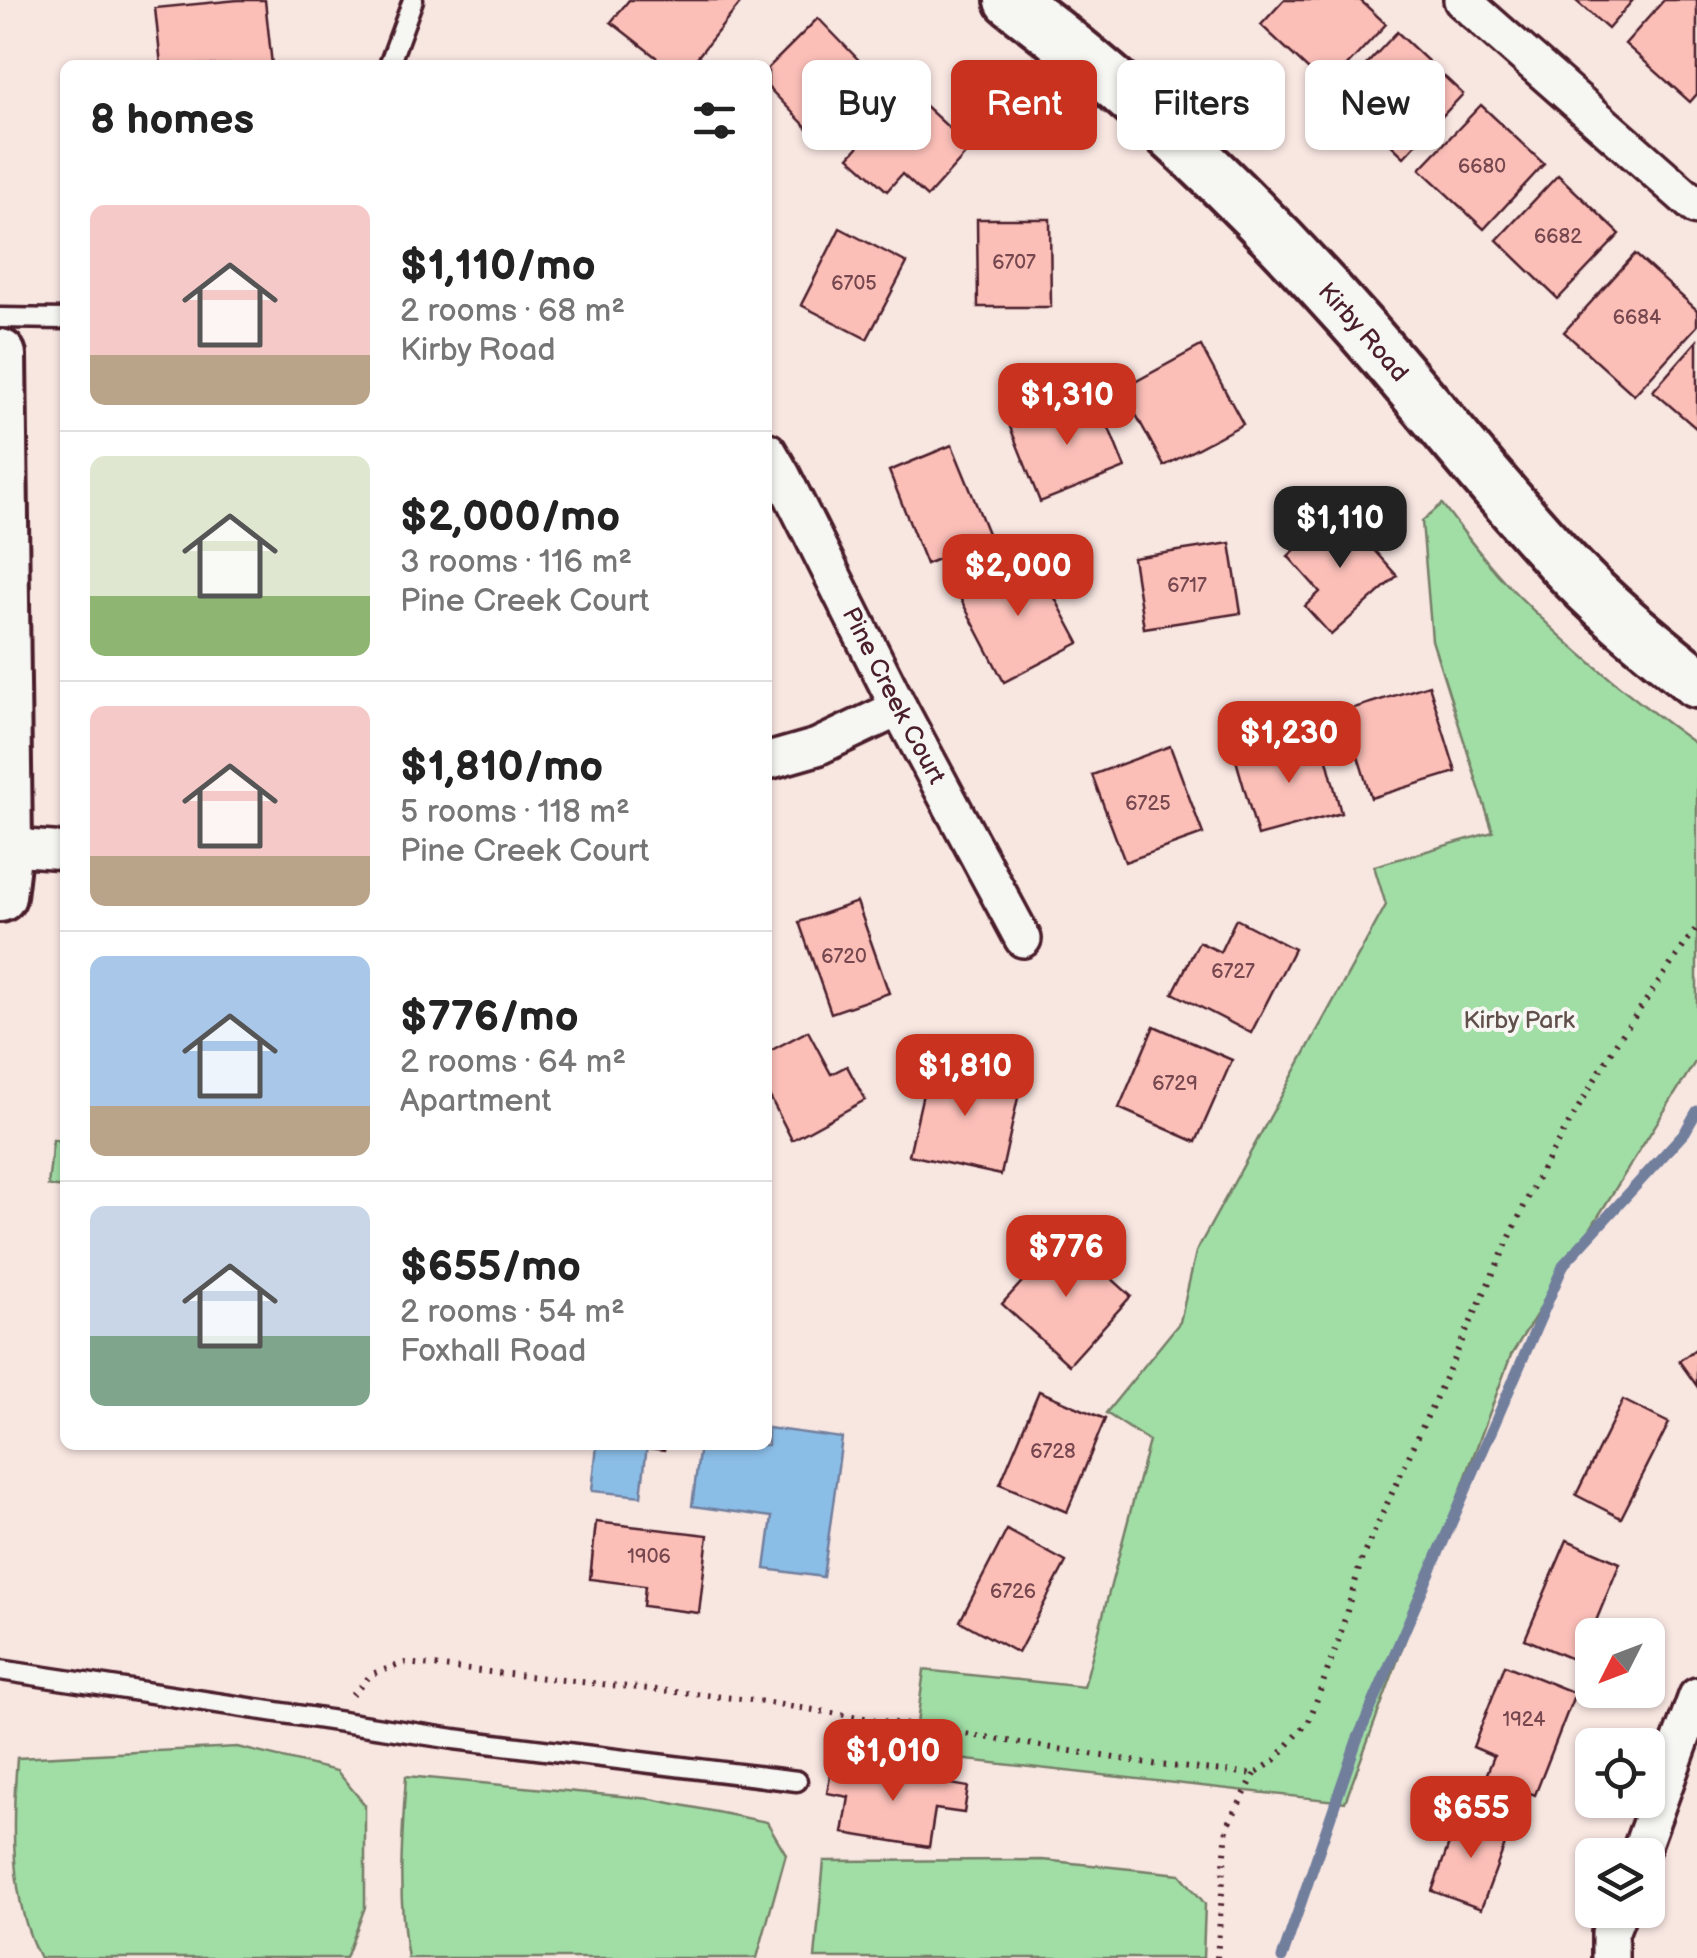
<!DOCTYPE html>
<meta charset="utf-8">
<style>
:root{--surface:#fff;--page:#f2f2f2;--text:#222;--muted:#767676;--line:#e0e0e0;--accent:#c8321e}
body{margin:0;font-family:"Balsamiq Sans",sans-serif;background:var(--page);color:var(--text);height:100vh;display:flex;flex-direction:column;font-size:38px;white-space:nowrap}
*{box-sizing:border-box;margin:0}
p{font-size:32px;color:var(--muted)}
.icon{flex:none;width:55px;height:55px;fill:none;stroke:currentColor;stroke-width:2;stroke-linecap:round;stroke-linejoin:round}
.map{position:relative;flex:1;overflow:hidden}
.panel{position:absolute;left:60px;top:60px;width:712px;height:1390px;display:flex;flex-direction:column;background:var(--surface);border-radius:15px;box-shadow:0 2px 8px #0004}
.panel>*{flex:none}
.guide{position:absolute;left:802px;top:60px;width:742px;height:90px;display:flex;gap:20px}
.needle{width:65px;rotate:228deg}
.fabs{position:absolute;left:1575px;top:1618px;display:grid;gap:20px}
.fabs a{display:grid;place-items:center;width:90px;height:90px;border-radius:15px;background:var(--surface);box-shadow:0 2px 8px #0004;font-size:50px}
.price{position:absolute;translate:-50% -85px;padding:0 22px;border-radius:20px;background:var(--accent);color:#fff;font-size:32px;line-height:65px;filter:drop-shadow(0 2px 5px #0008)}
.price::after{content:'';position:absolute;left:50%;top:60px;width:30px;height:22px;margin-left:-15px;background:inherit;clip-path:polygon(0 0,100% 0,50% 100%)}
.price.selected{background:#222;color:#fff}
ul{padding:0;list-style:none}
li{display:flex;align-items:center;gap:30px;height:250px;padding:0 30px}
li+li{border-top:2px solid var(--line)}
li span{display:grid;place-items:center;flex:none;width:280px;height:200px;border-radius:15px;color:#555}
li>.icon{margin-inline-start:auto}
span .icon{width:120px;height:120px;fill:#fffc;stroke-width:1}
li b{font-size:42px}
h2{display:flex;justify-content:space-between;align-items:center;height:120px;padding:0 30px;font-size:42px}
.tag{padding:0 35px;border-radius:15px;background:var(--surface);box-shadow:0 2px 8px #0004;font-size:35px;line-height:90px}
.tag.selected{background:var(--accent);color:#fff}
.map>svg:first-child{display:block}
</style>
<div class="map">
<svg width="1697" height="1958" viewBox="0 0 1697 1958">
<rect width="100%" height="100%" fill="#f8e6e1"/>
<filter id="ink" filterUnits="userSpaceOnUse"><feTurbulence type="fractalNoise" baseFrequency=".01" numOctaves="2"/><feDisplacementMap in="SourceGraphic" scale="20" xChannelSelector="R" yChannelSelector="G"/><feConvolveMatrix kernelMatrix="1 2 1 2 8 2 1 2 1" color-interpolation-filters="sRGB"/></filter>
<g filter="url(#ink)">
<!-- green -->
<g fill="#a1dea6" stroke="#767e68" stroke-width="2.5">
<path d="M1442 504C1463 531 1483 559 1506 583 1563 643 1630 697 1697 745V1059L1511 1355 1345 1802 913 1754 924 1670 1084 1687 1149 1441 1106 1413 1180 1322 1196 1252 1386 905 1374 866 1493 832 1432 640 1422 521Z"/>
<path d="M53 1140 65 1141V1188L48 1186Z"/>
<path d="M237 1747 337 1771 365 1805V1907L346 1958H40C9 1900 12 1822 17 1758Z"/>
<path d="M406 1776 651 1799 767 1822 786 1854 757 1958H408C397 1896 402 1839 406 1776Z"/>
<path d="M1042 1860 1180 1874 1205 1904 1203 1958H815L824 1861Z"/>
</g>
<!-- water -->
<g fill="#8bbee7" stroke="#717e9c" stroke-width="2.5">
<path d="M768 1428 842 1438 823 1577 765 1569 772 1517 692 1506 700 1445H768Z"/>
<path d="M597 1445H647L641 1496 592 1491Z"/>
</g>
<g fill="none" stroke-linecap="round" stroke-linejoin="round">
<!-- stream -->
<path stroke="#717e9c" stroke-width="11" d="M1282 1958 1357 1740 1564 1264 1685 1132 1697 1111"/>
</g>
<!-- building -->
<g fill="#fbbfb8" stroke="#4a1f2b" stroke-width="2.5">
<path d="M238 0H265L272 65H161L155 8Z"/>
<path d="M629 0H743L691 65H666L611 22Z"/>
<path d="M1284 0H1360L1386 24 1327 87 1261 25Z"/>
<path d="M1575 0H1633L1608 29Z"/>
<path d="M1664 0H1697V94L1690 102 1625 44Z"/>
<path d="M818 18 880 82 820 141 768 87V68Z"/>
<path d="M1397 32 1463 94 1404 157 1338 95Z"/>
<path d="M909 91 971 148 927 197 902 174 887 191 849 157Z"/>
<path d="M1481 105 1544 164 1484 229 1420 169Z"/>
<path d="M1558 175 1620 234 1558 299 1497 240Z"/>
<path d="M977 219H1050L1051 307H978Z"/>
<path d="M840 228 907 263 867 339 801 305Z"/>
<path d="M1635 254 1697 310V326L1634 395 1564 332Z"/>
<path d="M1697 341V429L1653 391Z"/>
<path d="M1201 346 1243 424 1164 466 1122 389Z"/>
<path d="M1095 393 1125 468 1040 502 1010 427Z"/>
<path d="M952 445 990 538 926 564 889 471Z"/>
<path d="M1338 510 1397 576 1331 635 1305 606 1320 592 1288 556Z"/>
<path d="M1230 543 1241 613 1144 628 1133 558Z"/>
<path d="M1032 555 1079 643 1004 682 958 594Z"/>
<path d="M1429 685 1456 772 1371 798 1344 711Z"/>
<path d="M1321 737 1341 813 1258 836 1236 760Z"/>
<path d="M1170 746 1203 834 1125 862 1092 775Z"/>
<path d="M857 902 889 993 831 1013 799 922Z"/>
<path d="M1236 919 1294 949 1251 1033 1173 993 1199 942 1220 952Z"/>
<path d="M1154 1026 1232 1060 1196 1142 1119 1108Z"/>
<path d="M808 1031 831 1074 847 1066 865 1100 792 1140 768 1093V1052Z"/>
<path d="M930 1063 1021 1084 1001 1175 909 1155Z"/>
<path d="M1064 1235 1131 1296 1069 1365 1002 1304Z"/>
<path d="M1697 1348V1386L1679 1361Z"/>
<path d="M1039 1391 1105 1419 1067 1512 1000 1484Z"/>
<path d="M1623 1400 1669 1423 1621 1518 1576 1495Z"/>
<path d="M619 1445H665L664 1450Z"/>
<path d="M596 1522 708 1535 699 1613 643 1606 645 1586 590 1579Z"/>
<path d="M1007 1530 1066 1562 1018 1653 960 1621Z"/>
<path d="M1567 1540 1620 1563 1579 1662 1525 1639Z"/>
<path d="M1505 1665 1575 1693 1535 1795 1486 1776 1494 1756 1473 1747Z"/>
<path d="M832 1764 968 1787 964 1813 935 1809 929 1847 843 1833 849 1797 827 1793Z"/>
<path d="M1460 1813 1510 1831 1481 1909 1432 1891Z"/>
</g>
<g fill="none" stroke-linecap="round" stroke-linejoin="round">
<!-- lane casing -->
<g stroke="#4a1f2b" stroke-width="25">
<g id="lane">
<path d="M389 65 413 0"/>
<path d="M0 318 65 319"/>
<path d="M0 1670 454 1739 797 1781"/>
</g>
</g>
<!-- street casing -->
<g stroke="#4a1f2b" stroke-width="42">
<g id="street">
<path d="M1462 0 1697 207"/>
<path id="s1" d="M768 451 782 475 899 708 1023 939"/>
<path d="M768 761 817 747 899 708"/>
<path d="M0 846 65 851"/>
<path d="M1639 1855 1697 1696"/>
<path d="M1610 1958V1933L1619 1910"/>
</g>
</g>
<!-- secondary casing -->
<g stroke="#4a1f2b" stroke-width="58">
<g id="secondary">
<path id="s2" d="M1011 0C1135 94 1250 204 1353 320 1424 400 1489 483 1561 561 1602 606 1650 644 1697 682"/>
<path d="M0 355 6 846 0 896"/>
</g>
</g>
<!-- path -->
<g stroke="#4a1f2b" stroke-width="6" stroke-dasharray="2.5 8" stroke-linecap="butt">
<path d="M352 1695 372 1674 405 1663 751 1700 1159 1765 1255 1774 1275 1760 1309 1721 1339 1639 1362 1558 1538 1176 1617 1042 1697 927"/>
<path d="M1217 1958 1227 1827 1255 1774"/>
</g>
<!-- lane -->
<use href="#lane" stroke="#f6f6f2" stroke-width="18"/>
<!-- street -->
<use href="#street" stroke="#f6f6f2" stroke-width="35"/>
<!-- secondary -->
<use href="#secondary" stroke="#f6f6f2" stroke-width="50"/>
</g>
</g>
<g text-anchor="middle" dominant-baseline="central" stroke-width="8" stroke-linejoin="round" paint-order="stroke">
<!-- number labels -->
<g font-size="20" fill="#76474e">
<text x="1482" y="167">6680</text>
<text x="1558" y="237">6682</text>
<text x="1014" y="263">6707</text>
<text x="854" y="284">6705</text>
<text x="1637" y="318">6684</text>
<text x="1187" y="586">6717</text>
<text x="1148" y="804">6725</text>
<text x="844" y="957">6720</text>
<text x="1233" y="972">6727</text>
<text x="1175" y="1084">6729</text>
<text x="1053" y="1452">6728</text>
<text x="649" y="1557">1906</text>
<text x="1013" y="1592">6726</text>
<text x="1524" y="1720">1924</text>
</g>
<!-- street labels -->
<g font-size="25" fill="#4a1f2b" stroke="#f6f6f2">
<text stroke="none"><textPath href="#s2" startOffset="485">Kirby Road</textPath></text>
<text stroke="none"><textPath href="#s1" startOffset="275">Pine Creek Court</textPath></text>
</g>
<!-- park labels -->
<g font-size="25" fill="#604f4a" stroke="#f6f6f2">
<text x="1519" y="1020">Kirby Park</text>
</g>
</g>
</svg>
<div class="fabs">
<a><svg class="needle" viewBox="-14 -14 28 28"><path d="M0-13l5 13h-10z" fill="#e53935"/><path d="M0 13l5-13h-10z" fill="#767676"/></svg></a>
<a><svg class="icon" aria-label="locate" viewBox="0 0 24 24"><circle cx="12" cy="12" r="6"/><path d="M12 2v4M12 18v4M2 12h4M18 12h4"/></svg></a>
<a><svg class="icon" aria-label="layers" viewBox="0 0 24 24"><path d="M12 4l9 5-9 5-9-5zM3 14l9 5 9-5"/></svg></a>
</div>
<b class="price" style="left:1067px;top:448px">$1,310</b>
<b class="price selected" style="left:1340px;top:571px">$1,110</b>
<b class="price" style="left:1018px;top:619px">$2,000</b>
<b class="price" style="left:1289px;top:786px">$1,230</b>
<b class="price" style="left:965px;top:1119px">$1,810</b>
<b class="price" style="left:1066px;top:1300px">$776</b>
<b class="price" style="left:893px;top:1804px">$1,010</b>
<b class="price" style="left:1471px;top:1861px">$655</b>
<div class="guide">
<a class="tag">Buy</a>
<a class="tag selected">Rent</a>
<a class="tag">Filters</a>
<a class="tag">New</a>
</div>
<section class="panel">
<h2>8 homes<svg class="icon" aria-label="filters" viewBox="0 0 24 24"><path d="M4 7h16M4 17h16"/><circle cx="9" cy="7" r="2"/><circle cx="15" cy="17" r="2"/></svg></h2>
<ul>
<li><span style="background:linear-gradient(#f6c9c9 75%,#b9a48a 0)"><svg class="icon" aria-label="home" viewBox="0 0 24 24"><path d="M3 11l9-7 9 7M6 9v11h12V9"/></svg></span><div><b>$1,110/mo</b><p>2 rooms · 68 m²</p><p>Kirby Road</p></div></li>
<li><span style="background:linear-gradient(#dfe7d0 70%,#8fb573 0)"><svg class="icon" aria-label="home" viewBox="0 0 24 24"><path d="M3 11l9-7 9 7M6 9v11h12V9"/></svg></span><div><b>$2,000/mo</b><p>3 rooms · 116 m²</p><p>Pine Creek Court</p></div></li>
<li><span style="background:linear-gradient(#f6c9c9 75%,#b9a48a 0)"><svg class="icon" aria-label="home" viewBox="0 0 24 24"><path d="M3 11l9-7 9 7M6 9v11h12V9"/></svg></span><div><b>$1,810/mo</b><p>5 rooms · 118 m²</p><p>Pine Creek Court</p></div></li>
<li><span style="background:linear-gradient(#a9c7e8 75%,#b9a48a 0)"><svg class="icon" aria-label="home" viewBox="0 0 24 24"><path d="M3 11l9-7 9 7M6 9v11h12V9"/></svg></span><div><b>$776/mo</b><p>2 rooms · 64 m²</p><p>Apartment</p></div></li>
<li><span style="background:linear-gradient(#c9d6e8 65%,#7fa58c 0)"><svg class="icon" aria-label="home" viewBox="0 0 24 24"><path d="M3 11l9-7 9 7M6 9v11h12V9"/></svg></span><div><b>$655/mo</b><p>2 rooms · 54 m²</p><p>Foxhall Road</p></div></li>
</ul>
</section>
</div>
